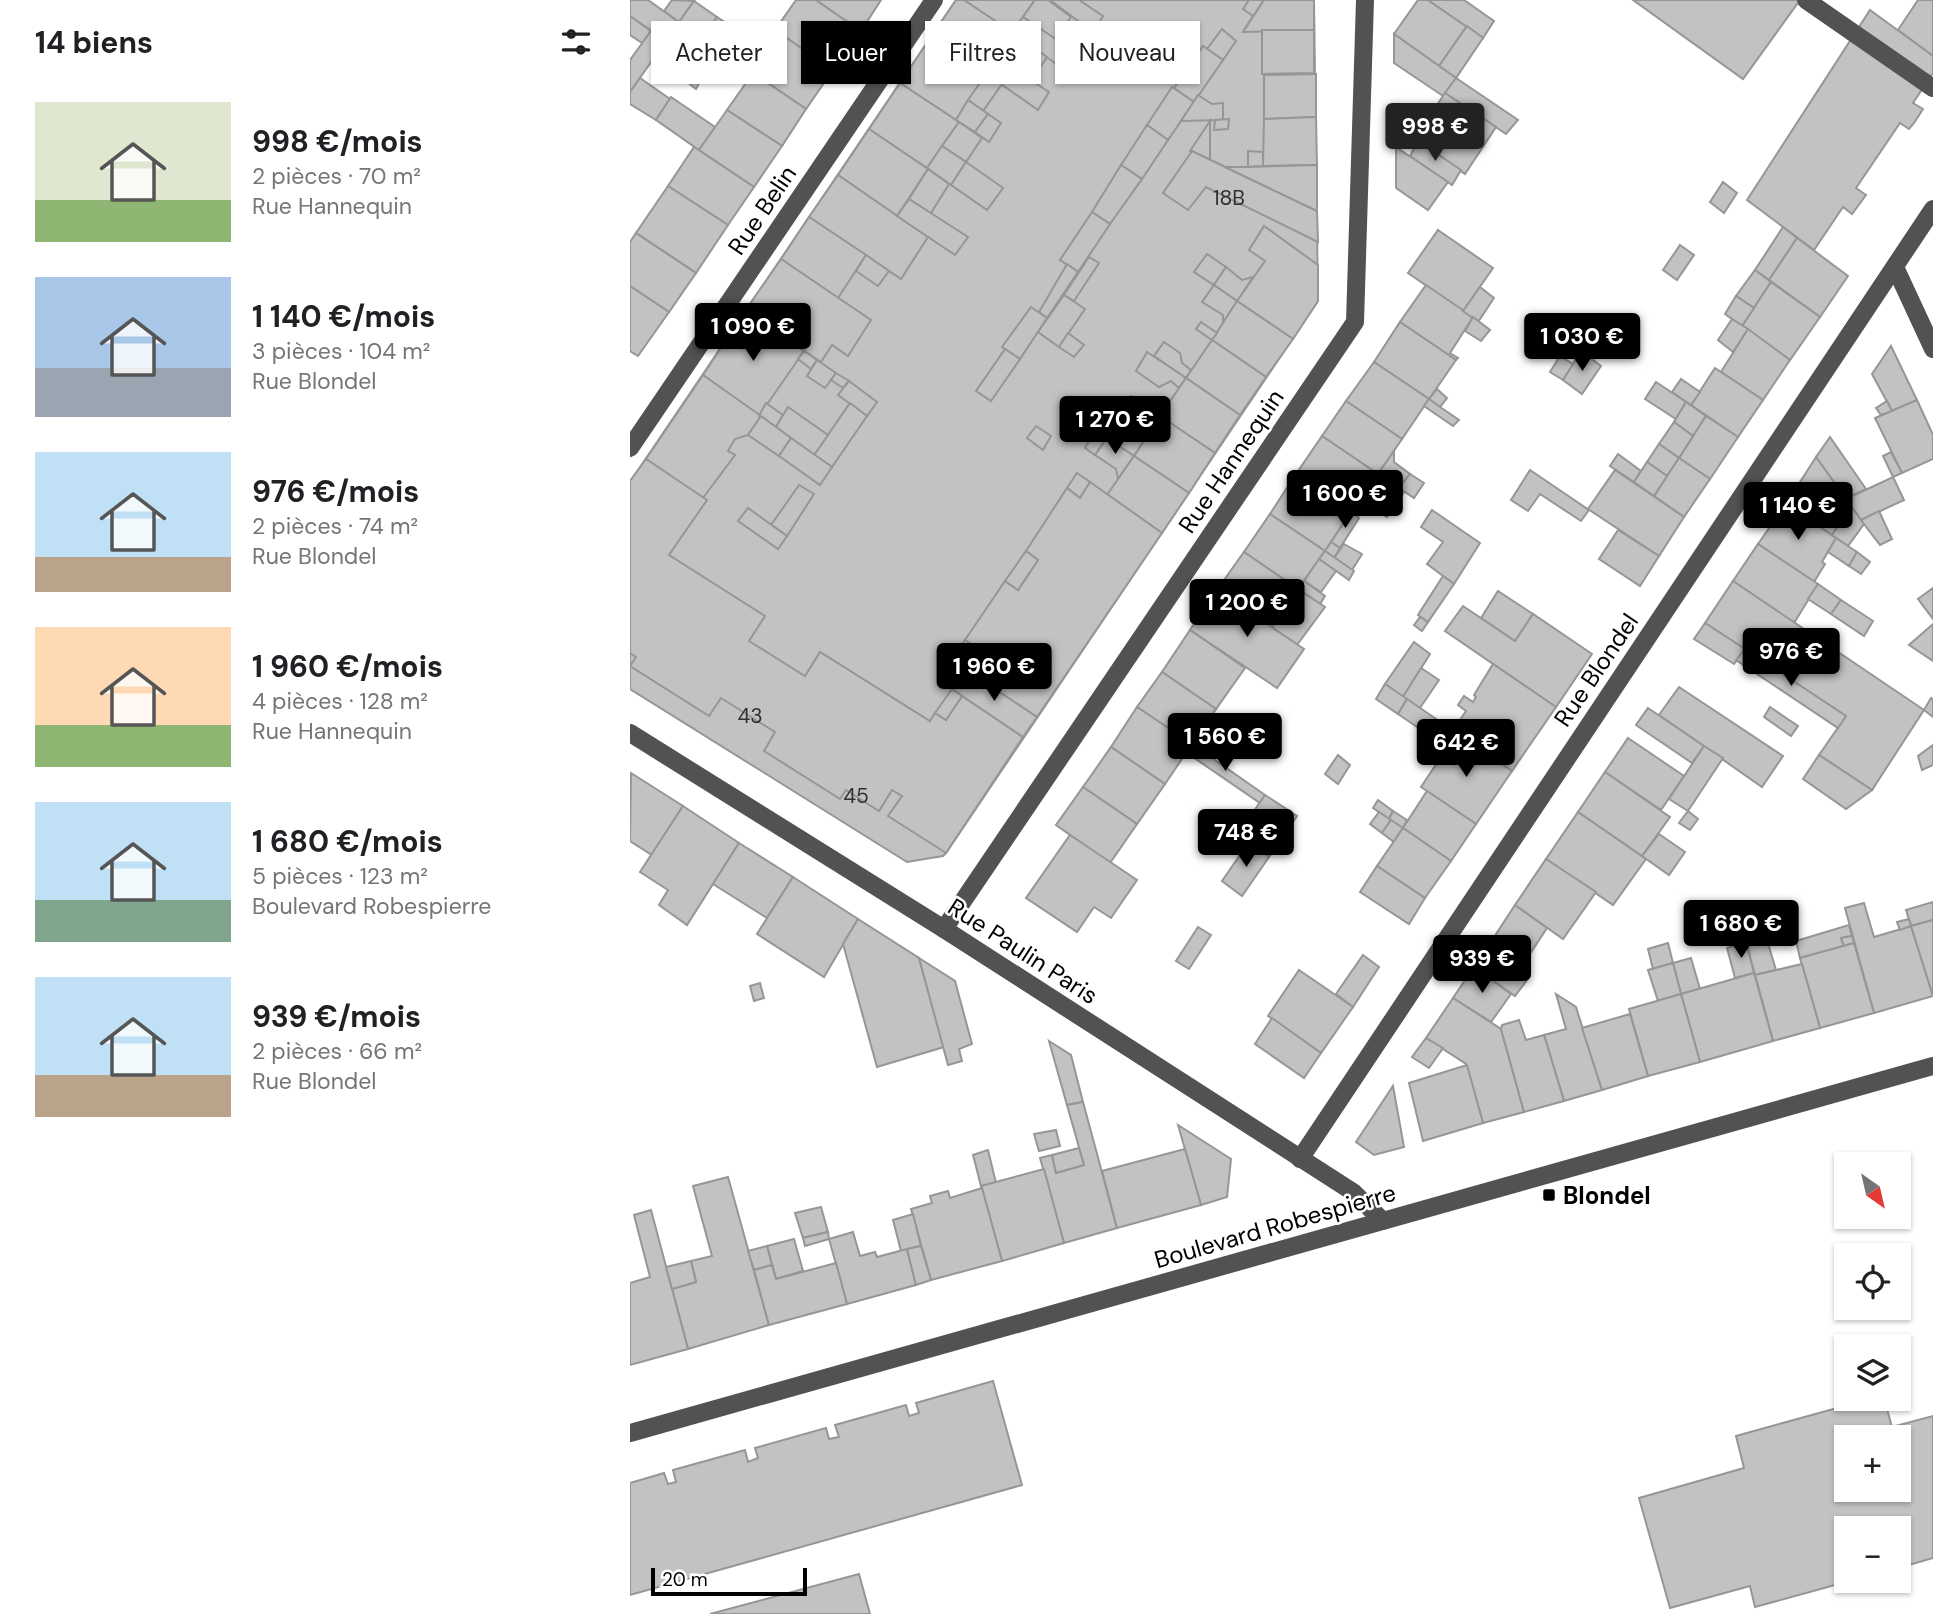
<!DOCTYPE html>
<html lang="fr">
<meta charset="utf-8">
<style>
:root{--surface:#fff;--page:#f6f6f6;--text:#202124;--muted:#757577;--accent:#000}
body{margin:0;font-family:"DM Sans",sans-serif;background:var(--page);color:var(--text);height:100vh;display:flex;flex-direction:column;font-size:26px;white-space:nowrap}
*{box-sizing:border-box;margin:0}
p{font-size:23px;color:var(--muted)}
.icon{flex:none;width:38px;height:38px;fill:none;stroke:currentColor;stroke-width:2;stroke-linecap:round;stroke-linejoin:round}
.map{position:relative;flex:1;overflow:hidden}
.side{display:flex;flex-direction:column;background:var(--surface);width:630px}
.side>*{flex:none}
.banner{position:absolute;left:21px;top:21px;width:665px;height:63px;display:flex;gap:14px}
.needle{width:46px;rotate:146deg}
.controls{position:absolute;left:1204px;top:1152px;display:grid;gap:14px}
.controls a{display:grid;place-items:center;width:77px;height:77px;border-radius:0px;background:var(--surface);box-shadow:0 2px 5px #0004;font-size:35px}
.scale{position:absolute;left:21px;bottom:18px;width:156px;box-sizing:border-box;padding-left:7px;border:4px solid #000;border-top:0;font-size:19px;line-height:24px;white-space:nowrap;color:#000;-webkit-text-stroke:5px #fff;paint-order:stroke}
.price{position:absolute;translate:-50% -60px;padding:0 16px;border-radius:7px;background:var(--accent);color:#fff;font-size:23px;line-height:46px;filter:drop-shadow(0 2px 4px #0008)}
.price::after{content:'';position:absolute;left:50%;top:42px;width:21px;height:16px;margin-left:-10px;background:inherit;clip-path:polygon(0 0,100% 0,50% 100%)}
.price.current{background:#222;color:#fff}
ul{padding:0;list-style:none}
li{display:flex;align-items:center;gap:21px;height:175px;padding:0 35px}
li span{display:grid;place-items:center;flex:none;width:196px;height:140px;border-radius:0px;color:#555}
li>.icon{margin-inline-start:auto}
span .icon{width:84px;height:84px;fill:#fffc;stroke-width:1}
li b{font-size:30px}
h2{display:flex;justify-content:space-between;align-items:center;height:84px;padding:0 35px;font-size:30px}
.pill{padding:0 24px;border-radius:0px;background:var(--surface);box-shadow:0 2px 5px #0004;font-size:24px;line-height:63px}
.pill.current{background:var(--accent);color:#fff}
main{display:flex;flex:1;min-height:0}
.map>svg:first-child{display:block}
</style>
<main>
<section class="side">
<h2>14 biens<svg class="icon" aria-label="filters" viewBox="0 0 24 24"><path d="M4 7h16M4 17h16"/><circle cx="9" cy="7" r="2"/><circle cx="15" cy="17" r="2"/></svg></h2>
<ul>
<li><span style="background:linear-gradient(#dfe7d0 70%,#8fb573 0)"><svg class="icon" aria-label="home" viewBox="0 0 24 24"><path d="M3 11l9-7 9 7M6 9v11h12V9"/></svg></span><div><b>998 €/mois</b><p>2 pièces · 70 m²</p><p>Rue Hannequin</p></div></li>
<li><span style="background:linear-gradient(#a9c7e8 65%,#9aa5b1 0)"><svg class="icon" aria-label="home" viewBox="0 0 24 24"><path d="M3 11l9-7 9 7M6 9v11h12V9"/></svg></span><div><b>1 140 €/mois</b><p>3 pièces · 104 m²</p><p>Rue Blondel</p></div></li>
<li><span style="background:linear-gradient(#bfe0f5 75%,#b9a48a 0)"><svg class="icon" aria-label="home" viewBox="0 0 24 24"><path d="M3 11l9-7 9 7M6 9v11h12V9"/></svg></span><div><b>976 €/mois</b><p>2 pièces · 74 m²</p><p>Rue Blondel</p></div></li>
<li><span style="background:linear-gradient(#ffd9b3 70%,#8fb573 0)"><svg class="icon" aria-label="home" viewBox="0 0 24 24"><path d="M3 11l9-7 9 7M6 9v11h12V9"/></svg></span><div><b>1 960 €/mois</b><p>4 pièces · 128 m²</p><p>Rue Hannequin</p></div></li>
<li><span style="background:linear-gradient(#bfe0f5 70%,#7fa58c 0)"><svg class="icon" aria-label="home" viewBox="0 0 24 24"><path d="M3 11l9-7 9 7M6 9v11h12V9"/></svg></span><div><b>1 680 €/mois</b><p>5 pièces · 123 m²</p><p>Boulevard Robespierre</p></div></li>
<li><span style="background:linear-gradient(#bfe0f5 70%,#b9a48a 0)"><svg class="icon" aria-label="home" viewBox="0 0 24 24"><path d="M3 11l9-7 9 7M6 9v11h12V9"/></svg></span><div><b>939 €/mois</b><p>2 pièces · 66 m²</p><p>Rue Blondel</p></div></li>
</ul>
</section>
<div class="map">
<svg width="1303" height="1614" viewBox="0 0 1303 1614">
<rect width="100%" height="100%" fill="#fff"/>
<!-- building -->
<g fill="#c2c2c2" stroke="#969696" stroke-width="2" fill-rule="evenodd">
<path d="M0 0H18L49 22 36 41 0 16Z"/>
<path d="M42 0 64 1 49 22 34 11Z"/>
<path d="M166 0H186L231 31 203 70 145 30Z"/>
<path d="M186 0H251L231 31Z"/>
<path d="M326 0H334L388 37 361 77 301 37Z"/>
<path d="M326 0H684L688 301 316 853 313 856 277 862 0 689V482Z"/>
<path d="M334 0H405L382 32Z"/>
<path d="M405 0H418L441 17 425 39 393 17Z"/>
<path d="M420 0H449L473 16 463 32Z"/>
<path d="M619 0H634L613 32 623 16 613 9Z"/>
<path d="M634 0H684V30L613 32Z"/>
<path d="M788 0H798L837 26 809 66 764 34Z"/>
<path d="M798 0H834L864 21 853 38Z"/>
<path d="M1003 0H1170L1113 79Z"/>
<path d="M1288 0H1303V56L1268 30Z"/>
<path d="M64 1 87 17 73 38 49 22Z"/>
<path d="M1240 10 1303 56V73L1283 103 1293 109 1284 123 1279 129 1270 123 1226 188 1236 195 1222 214 1213 207 1184 250 1117 200Z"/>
<path d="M0 16 21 31 12 43 0 35Z"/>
<path d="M87 17 104 28 89 49 73 38Z"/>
<path d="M393 17 436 46 425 63 382 32Z"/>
<path d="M49 22 64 32 39 70 23 60Z"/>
<path d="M837 26 853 38 826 78 809 66Z"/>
<path d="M104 28 131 48 118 69 89 49Z"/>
<path d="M592 29 606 41 593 60 577 49Z"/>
<path d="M145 30 203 70 176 109 118 69Z"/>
<path d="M632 30H684V73L632 74Z"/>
<path d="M21 31 36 41 2 89 0 88V60Z"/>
<path d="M764 34 826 78 813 96 764 63Z"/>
<path d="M301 37 356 74 326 120 270 83Z"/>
<path d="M388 37 417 57 402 80 372 61Z"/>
<path d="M573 46 593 60 564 102 544 88Z"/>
<path d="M52 51 71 64 57 82 39 70Z"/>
<path d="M372 61 419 92 408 110 361 77Z"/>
<path d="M123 73 176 109 152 146 97 110Z"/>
<path d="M356 74 372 84 353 111 338 100Z"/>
<path d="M686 74V117L634 119V75Z"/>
<path d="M64 75 71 80 66 89 57 82Z"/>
<path d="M10 78 40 99 26 120 0 104V92Z"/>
<path d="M826 78 888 120 876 134 815 93Z"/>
<path d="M270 83 329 122 297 168 239 129Z"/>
<path d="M542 87 564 102 538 140 517 125Z"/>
<path d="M815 93 866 127 835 174 785 138Z"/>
<path d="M568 95 582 104 593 103V120L551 121Z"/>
<path d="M41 97 85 127 69 150 26 120Z"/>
<path d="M338 100 358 114 345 132 326 120Z"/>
<path d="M97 110 152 146 124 187 69 150Z"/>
<path d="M358 114 371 123 359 142 345 132Z"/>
<path d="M686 117 687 165 633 166 634 119Z"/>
<path d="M599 119 598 129 584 130 585 120Z"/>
<path d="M580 121V160L560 151Z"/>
<path d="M329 122 352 138 336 162 312 146Z"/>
<path d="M517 125 538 140 512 179 491 165Z"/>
<path d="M239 129 298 169 267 216 208 175Z"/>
<path d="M788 141 831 170 822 185 780 156Z"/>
<path d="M312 146 336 162 321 185 297 168Z"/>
<path d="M64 147 124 187 98 225 38 186Z"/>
<path d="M766 147 818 182 798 210 766 188Z"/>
<path d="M562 151 687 211 688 242 576 187 558 210 533 193Z"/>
<path d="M618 151 633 152V166L618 167Z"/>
<path d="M336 162 373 188 357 210 321 185Z"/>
<path d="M491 165 512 179 480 224 462 212Z"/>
<path d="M687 165V211L595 167H618Z"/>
<path d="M298 169 319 184 301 213 279 199Z"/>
<path d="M208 175 298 237 271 279 179 217Z"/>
<path d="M1093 182 1107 193 1094 213 1080 202Z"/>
<path d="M38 186 98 225 66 273 6 233Z"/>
<path d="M279 199 338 237 325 255 267 216Z"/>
<path d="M462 212 480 224 448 272 430 260Z"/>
<path d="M179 217 236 255 208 298 151 259Z"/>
<path d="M634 226 688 265V301L663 339 607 301 635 261 619 250Z"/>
<path d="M1153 227 1167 238 1139 280 1125 270Z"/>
<path d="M808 230 863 268 833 311 778 273Z"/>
<path d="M6 233 66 273 39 312 0 286V242Z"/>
<path d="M1167 238 1218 276 1190 317 1139 280Z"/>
<path d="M1050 245 1064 255 1047 280 1033 270Z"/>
<path d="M577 254 596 267 584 285 564 272Z"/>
<path d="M236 255 259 271 248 286 226 271Z"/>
<path d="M459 257 469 263 444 301 434 295Z"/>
<path d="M151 259 241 320 218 356 202 345 191 362 115 311Z"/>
<path d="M437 264 448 272 417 318 409 312Z"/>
<path d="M596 267 612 280 623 277 607 301 584 285Z"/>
<path d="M1125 270 1141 282 1124 308 1106 296Z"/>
<path d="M1141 282 1190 317 1160 360 1112 326Z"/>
<path d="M584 285 607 301 593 323V315L572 302Z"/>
<path d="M796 285 843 317 820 353 828 358 826 360 770 322Z"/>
<path d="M0 286 39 312 8 356 0 351Z"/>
<path d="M850 287 864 298 848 322 833 311Z"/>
<path d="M434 295 455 309 429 347 408 332Z"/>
<path d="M1106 296 1124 308 1112 326 1095 314Z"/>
<path d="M607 301 663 339 636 377 582 340Z"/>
<path d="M401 307 417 318 390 359 372 347Z"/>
<path d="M115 311 174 351 129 416 73 375Z"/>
<path d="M843 317 860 330 851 341 835 331Z"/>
<path d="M1102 319 1118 329 1103 352 1088 340Z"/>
<path d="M571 322 587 333 582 340 566 329Z"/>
<path d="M770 322 826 360 799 399 744 362Z"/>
<path d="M1118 329 1160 360 1133 400 1091 372Z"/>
<path d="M438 333 454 345 444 357 429 347Z"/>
<path d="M582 340 636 377 610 415 556 378Z"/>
<path d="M534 342 550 353 552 363 561 370 556 378 524 356Z"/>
<path d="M1261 346 1287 400 1262 411 1242 374Z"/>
<path d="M375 349 390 359 361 401 346 391Z"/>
<path d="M174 351 187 360 181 369 168 359Z"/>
<path d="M951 351 971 366 952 394 933 380Z"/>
<path d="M517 352 556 378 549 388 541 381 529 387 506 371Z"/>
<path d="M930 356 943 364 933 380 920 372Z"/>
<path d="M187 360 206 373 195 388 177 376Z"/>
<path d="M744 362 799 399 772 439 716 401Z"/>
<path d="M1085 368 1133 400 1108 437 1061 405Z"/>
<path d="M206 373 219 381 213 388 201 380Z"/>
<path d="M73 375 131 416 118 435 105 439 98 451 105 455 73 498 16 459Z"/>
<path d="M556 378 610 415 585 453 530 416Z"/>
<path d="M1051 379 1070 392 1061 405 1042 392Z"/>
<path d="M219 381 247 402 237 416 208 395Z"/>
<path d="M1026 382 1056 402 1046 419 1015 399Z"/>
<path d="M807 389 817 398 810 407 799 399Z"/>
<path d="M501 396 530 416 526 422 497 402Z"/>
<path d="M799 399 810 407 829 420 823 426 794 406Z"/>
<path d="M1287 400 1303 435V459L1272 473 1245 418Z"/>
<path d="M716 401 772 439 748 474 692 436Z"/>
<path d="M1257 401 1262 411 1251 415 1246 408Z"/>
<path d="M1056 402 1076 416 1063 436 1044 422Z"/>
<path d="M136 403 153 415 146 427 129 416Z"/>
<path d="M220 403 237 416 202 467 184 455Z"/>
<path d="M158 407 198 435 184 455 146 427Z"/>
<path d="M472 408 487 419 474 436 460 426Z"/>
<path d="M131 416 161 438 149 456 118 435Z"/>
<path d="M530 416 585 453 559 493 504 456Z"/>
<path d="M1076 416 1108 437 1080 479 1049 458Z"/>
<path d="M487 419 504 432 520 431 504 456 474 436Z"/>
<path d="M1044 422 1063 436 1049 458 1029 444Z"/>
<path d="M406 426 421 436 413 450 397 438Z"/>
<path d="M465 431 477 438 465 455 455 448Z"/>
<path d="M692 436 748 474 721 512 666 474Z"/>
<path d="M1200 437 1236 489 1216 499 1186 457Z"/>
<path d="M161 438 202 467 190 485 149 456Z"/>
<path d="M477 438 504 456 488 479 486 469 465 455Z"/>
<path d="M1029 444 1049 458 1037 476 1017 462Z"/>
<path d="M764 451V462L780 474 769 488 748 474Z"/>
<path d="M1261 452 1272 473 1263 477 1253 456Z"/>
<path d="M988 454 1011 471 1004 482 980 466Z"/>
<path d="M504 456 559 493 532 533 477 495Z"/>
<path d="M1186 457 1221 506 1202 535 1156 504Z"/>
<path d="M1049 458 1080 479 1054 517 1024 496Z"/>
<path d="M16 459 77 500 39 555 135 616 119 641 175 676 190 652 300 721 305 713 316 720 332 696 393 737 316 853 258 816 272 796 262 790 249 811 216 790 210 799 134 751 145 732 91 698 79 716 0 666 6 657 0 653V481Z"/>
<path d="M1017 462 1037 476 1024 496 1004 482Z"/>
<path d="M900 470 959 510 951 521 910 494 898 511 881 500Z"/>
<path d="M985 470 1054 517 1029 556 958 509Z"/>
<path d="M447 473 460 482 450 498 437 488Z"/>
<path d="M666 474 721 512 695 551 640 514Z"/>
<path d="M748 474 774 492 757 517 731 499Z"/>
<path d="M780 474 794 483 784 498 769 488Z"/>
<path d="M1263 477 1274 500 1231 520 1216 499Z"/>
<path d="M460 482 532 533 407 717 335 669 348 649 335 640 375 581 388 590 408 560 396 551 437 488 450 498Z"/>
<path d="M169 485 184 494 157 536 141 525Z"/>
<path d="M1156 504 1206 538 1192 562 1195 564 1184 582 1128 544Z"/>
<path d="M1221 506 1234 524 1218 546 1202 535Z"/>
<path d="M118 508 157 536 148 549 108 521Z"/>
<path d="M802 510 850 543 824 584 797 564 813 542 791 527Z"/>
<path d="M1249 511 1262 539 1250 545 1231 520Z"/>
<path d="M721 512 729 518 710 548 701 542Z"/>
<path d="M640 514 695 551 668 589 614 552Z"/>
<path d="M988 530 1029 556 1010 586 969 559Z"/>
<path d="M1206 538 1227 552 1219 566 1198 552Z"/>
<path d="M701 542 710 548 704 558 695 551Z"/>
<path d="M714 544 732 554 722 570 704 558Z"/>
<path d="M1128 544 1188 584 1164 623 1103 581Z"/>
<path d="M396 551 408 560 388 590 375 581Z"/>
<path d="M695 551 724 571 719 580 689 559Z"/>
<path d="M614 552 668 589 642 628 587 590Z"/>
<path d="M1227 552 1240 562 1231 574 1219 566Z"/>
<path d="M689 559 706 571 691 592 674 581Z"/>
<path d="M813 576 824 584 798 622 788 615Z"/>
<path d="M674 581 695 596 690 604 668 589Z"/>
<path d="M1103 581 1294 710 1242 790 1189 755 1216 716 1075 623Z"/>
<path d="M1188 584 1211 600 1201 614 1178 599Z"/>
<path d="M1303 588V619L1288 599Z"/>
<path d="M668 589 695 607 667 645 642 628Z"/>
<path d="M587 590 674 649 647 688 560 630Z"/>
<path d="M868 591 903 614 885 641 851 618Z"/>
<path d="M1211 600 1243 621 1234 636 1201 614Z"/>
<path d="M833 606 885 641 903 614 962 654 926 707 815 631Z"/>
<path d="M790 617 798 622 792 631 784 625Z"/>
<path d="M1075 623 1115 649 1104 664 1064 639Z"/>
<path d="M1303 624V661L1279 645Z"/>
<path d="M560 630 615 668 586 709 532 672Z"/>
<path d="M335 640 348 649 335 669 322 660Z"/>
<path d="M784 642 800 654 773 697 755 684Z"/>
<path d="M1115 649 1216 716 1208 728 1106 660Z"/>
<path d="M863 664 926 707 882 771 823 730 836 711 828 705 834 696 843 702 846 697 844 695Z"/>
<path d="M791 668 809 680 790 708 773 697Z"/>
<path d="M335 669 407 717 393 737 322 689Z"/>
<path d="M532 672 586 709 562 744 507 707Z"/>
<path d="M755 684 777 699 768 714 746 699Z"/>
<path d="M1049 687 1153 756 1132 787 1029 715Z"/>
<path d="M322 689 332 696 316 720 305 713Z"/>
<path d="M1301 698 1303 699V717L1294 710Z"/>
<path d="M777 699 809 721 799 735 768 714Z"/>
<path d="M507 707 562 744 535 784 481 747Z"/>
<path d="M1140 707 1168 726 1161 736 1134 717Z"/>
<path d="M1018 708 1074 746 1062 763 1006 725Z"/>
<path d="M827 733 882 771 846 824 791 787Z"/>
<path d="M998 738 1054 776 1031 810 975 772Z"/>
<path d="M562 744 635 795 630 803 557 753Z"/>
<path d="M1303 745V765L1292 770 1288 756Z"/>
<path d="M1074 746 1093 758 1058 811 1039 799Z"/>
<path d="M481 747 535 784 507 824 453 787Z"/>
<path d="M708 755 720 765 708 784 695 774Z"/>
<path d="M1189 755 1242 790 1216 809 1173 779Z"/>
<path d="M975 772 1040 817 1012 856 948 812Z"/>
<path d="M1 773 53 806 22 855 0 841Z"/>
<path d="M453 787 507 824 480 863 426 825Z"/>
<path d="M797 791 846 824 821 861 773 828Z"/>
<path d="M635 795 667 816 639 857 608 834Z"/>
<path d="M748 800 763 811 759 819 743 808Z"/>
<path d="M53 806 109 843 57 925 29 905 38 890 10 872Z"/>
<path d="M763 811 777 820 773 828 759 819Z"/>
<path d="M1058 811 1068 819 1060 830 1049 823Z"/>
<path d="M749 812 761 820 752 833 740 824Z"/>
<path d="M948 812 1016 859 983 905 916 859Z"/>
<path d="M761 820 773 828 764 842 752 833Z"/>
<path d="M773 828 821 861 795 898 747 866Z"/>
<path d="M1029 834 1055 852 1039 875 1012 856Z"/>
<path d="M440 835 507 880 481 918 464 907 447 932 396 898Z"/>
<path d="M619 842 639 857 612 896 592 881Z"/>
<path d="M109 843 163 877 137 918 83 884Z"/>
<path d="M916 859 966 892 933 939 885 905Z"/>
<path d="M747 866 795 898 779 924 730 892Z"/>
<path d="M163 877 228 919 194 977 127 934Z"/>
<path d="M1303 902V920L1281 926 1276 910Z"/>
<path d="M1234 903 1244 937 1281 926 1303 996 1244 1013 1215 908Z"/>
<path d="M885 905 917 928 890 969 857 948Z"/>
<path d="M228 919 289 958 314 1047 247 1067 213 944Z"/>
<path d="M1125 919 1127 928 1113 931 1111 923Z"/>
<path d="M1279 919 1281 926 1270 930 1267 922Z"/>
<path d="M1303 920V996L1281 926Z"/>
<path d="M1219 925 1222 936 1211 938 1214 946 1170 958 1166 941Z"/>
<path d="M568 927 581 935 559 969 546 961Z"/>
<path d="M1127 928 1131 942 1117 945 1113 931Z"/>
<path d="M1222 936 1224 943 1214 946 1211 938Z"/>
<path d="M1137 940 1146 970 1125 975 1117 945Z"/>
<path d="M1116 942 1124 973 1105 978 1097 948Z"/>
<path d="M1038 943 1043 963 1023 969 1018 949Z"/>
<path d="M1224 943 1244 1013 1190 1028 1170 958Z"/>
<path d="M857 948 900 976 885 996 844 967Z"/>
<path d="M733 955 749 967 723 1007 706 994Z"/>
<path d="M289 958 325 981 342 1044 329 1049 332 1061 318 1065Z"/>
<path d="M1061 958 1070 989 1051 994 1043 963Z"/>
<path d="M1043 963 1051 994 1028 1001 1018 970Z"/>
<path d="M1172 964 1190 1028 1143 1041 1125 975Z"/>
<path d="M844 967 881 994 861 1022 823 998Z"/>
<path d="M669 970 723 1007 691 1053 638 1016Z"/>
<path d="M1124 973 1143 1041 1070 1062 1051 994Z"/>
<path d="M130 983 134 998 124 1001 120 986Z"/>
<path d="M926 994 946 1007 972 1090 934 1101 914 1035 936 1029Z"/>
<path d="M1051 994 1070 1062 1018 1076 999 1009Z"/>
<path d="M823 998 871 1029 894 1112 853 1123 836 1064 796 1038Z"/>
<path d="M1000 1014 1018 1076 972 1090 952 1028Z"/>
<path d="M642 1018 691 1053 674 1078 625 1044Z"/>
<path d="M889 1020 896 1040 914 1035 934 1101 894 1112 871 1029 872 1025Z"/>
<path d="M796 1038 813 1048 799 1068 782 1057Z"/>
<path d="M419 1041 441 1055 453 1102 437 1105Z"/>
<path d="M837 1065 853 1123 793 1141 779 1083Z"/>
<path d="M763 1086 774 1147 744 1155 726 1142Z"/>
<path d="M453 1102 487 1228 434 1243 410 1158 422 1155 426 1173 454 1165 437 1105Z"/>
<path d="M548 1125 601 1159 597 1197 571 1205Z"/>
<path d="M426 1130 430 1146 409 1151 404 1134Z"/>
<path d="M449 1148 454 1165 426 1173 422 1155Z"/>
<path d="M555 1149 571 1205 487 1228 472 1171Z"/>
<path d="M358 1150 366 1183 351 1186 343 1155Z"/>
<path d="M414 1169 434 1243 372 1261 351 1186Z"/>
<path d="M98 1177 139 1325 58 1349 42 1289 66 1282 61 1261 82 1256 63 1186Z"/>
<path d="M352 1188 372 1261 301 1280 281 1209 302 1203 300 1196 318 1191 320 1198Z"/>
<path d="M191 1207 198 1232 173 1238 165 1213Z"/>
<path d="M21 1210 58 1349 0 1365V1283L20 1277 4 1215Z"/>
<path d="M283 1214 291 1246 271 1251 263 1220Z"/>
<path d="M198 1232 199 1239 175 1246 173 1238Z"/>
<path d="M223 1232 230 1256 245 1252 247 1257 277 1249 286 1285 217 1304 199 1239Z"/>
<path d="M164 1239 173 1271 146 1279 137 1246Z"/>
<path d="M137 1246 142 1265 124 1270 118 1251Z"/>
<path d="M291 1246 301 1280 286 1285 277 1249Z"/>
<path d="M61 1261 66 1282 42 1289 36 1267Z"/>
<path d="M206 1263 217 1304 139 1325 124 1270 142 1265 146 1279Z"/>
<path d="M363 1381 392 1485 0 1595V1483L34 1473 38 1484 46 1482 43 1470 115 1450 118 1462 128 1458 125 1448 196 1428 199 1439 209 1437 205 1425 276 1405 279 1416 289 1413 286 1403Z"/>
<path d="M1243 1398H1254L1262 1427 1303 1416V1558L1269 1568V1528H1216V1580H1223L1125 1607 1120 1586 1040 1608 1009 1498 1114 1468 1106 1436ZM1216 1437H1269V1489H1216Z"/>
<path d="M229 1574 240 1614H80Z"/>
</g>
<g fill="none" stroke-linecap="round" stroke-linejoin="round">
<!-- minor -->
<g stroke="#525252" stroke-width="18">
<path d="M1176 0 1303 88"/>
<path d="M1265 267 1303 349"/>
<path d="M0 448 304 0"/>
<path d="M0 733 314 929 723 1192 753 1221"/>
<path d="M314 929 725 322 735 0"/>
<path d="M670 1159 1303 209"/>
<path d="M0 1433 1303 1066"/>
</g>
</g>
<!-- markers -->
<rect fill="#000" stroke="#fff" stroke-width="2.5" x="912" y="1188" width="14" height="14" rx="3.5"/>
<g text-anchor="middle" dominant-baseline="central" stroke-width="5" stroke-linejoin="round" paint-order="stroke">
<!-- number labels -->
<g font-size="21" fill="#303030">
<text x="599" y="198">18B</text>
<text x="120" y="716">43</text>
<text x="226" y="796">45</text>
</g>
<!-- street labels -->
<g font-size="24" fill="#000" stroke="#fff">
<text transform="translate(132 210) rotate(-56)">Rue Belin</text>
<text transform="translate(601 461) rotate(-56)">Rue Hannequin</text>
<text transform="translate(966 670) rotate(-56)">Rue Blondel</text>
<text transform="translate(393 951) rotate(33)">Rue Paulin Paris</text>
<text transform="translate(645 1226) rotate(-16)">Boulevard Robespierre</text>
</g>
<!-- poi labels -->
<g font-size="24" font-weight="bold" fill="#000" stroke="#fff" text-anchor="start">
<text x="933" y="1195">Blondel</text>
</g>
</g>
</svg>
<div class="controls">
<a><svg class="needle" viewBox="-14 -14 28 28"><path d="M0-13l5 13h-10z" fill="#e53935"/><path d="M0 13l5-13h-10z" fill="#757577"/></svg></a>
<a><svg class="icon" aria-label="locate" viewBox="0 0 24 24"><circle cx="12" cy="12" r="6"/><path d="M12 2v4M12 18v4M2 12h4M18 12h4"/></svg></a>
<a><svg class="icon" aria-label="layers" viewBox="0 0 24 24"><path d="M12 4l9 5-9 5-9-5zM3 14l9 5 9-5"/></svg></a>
<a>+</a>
<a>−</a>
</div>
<div class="scale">20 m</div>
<b class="price current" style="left:805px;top:163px">998 €</b>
<b class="price" style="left:123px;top:363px">1 090 €</b>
<b class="price" style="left:952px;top:373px">1 030 €</b>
<b class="price" style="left:485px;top:456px">1 270 €</b>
<b class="price" style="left:715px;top:530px">1 600 €</b>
<b class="price" style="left:1168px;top:542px">1 140 €</b>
<b class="price" style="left:617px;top:639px">1 200 €</b>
<b class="price" style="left:1161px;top:688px">976 €</b>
<b class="price" style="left:364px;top:703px">1 960 €</b>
<b class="price" style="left:595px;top:773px">1 560 €</b>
<b class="price" style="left:836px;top:779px">642 €</b>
<b class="price" style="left:616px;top:869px">748 €</b>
<b class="price" style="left:1111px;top:960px">1 680 €</b>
<b class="price" style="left:852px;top:995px">939 €</b>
<div class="banner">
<a class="pill">Acheter</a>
<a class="pill current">Louer</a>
<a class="pill">Filtres</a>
<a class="pill">Nouveau</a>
</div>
</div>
</main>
